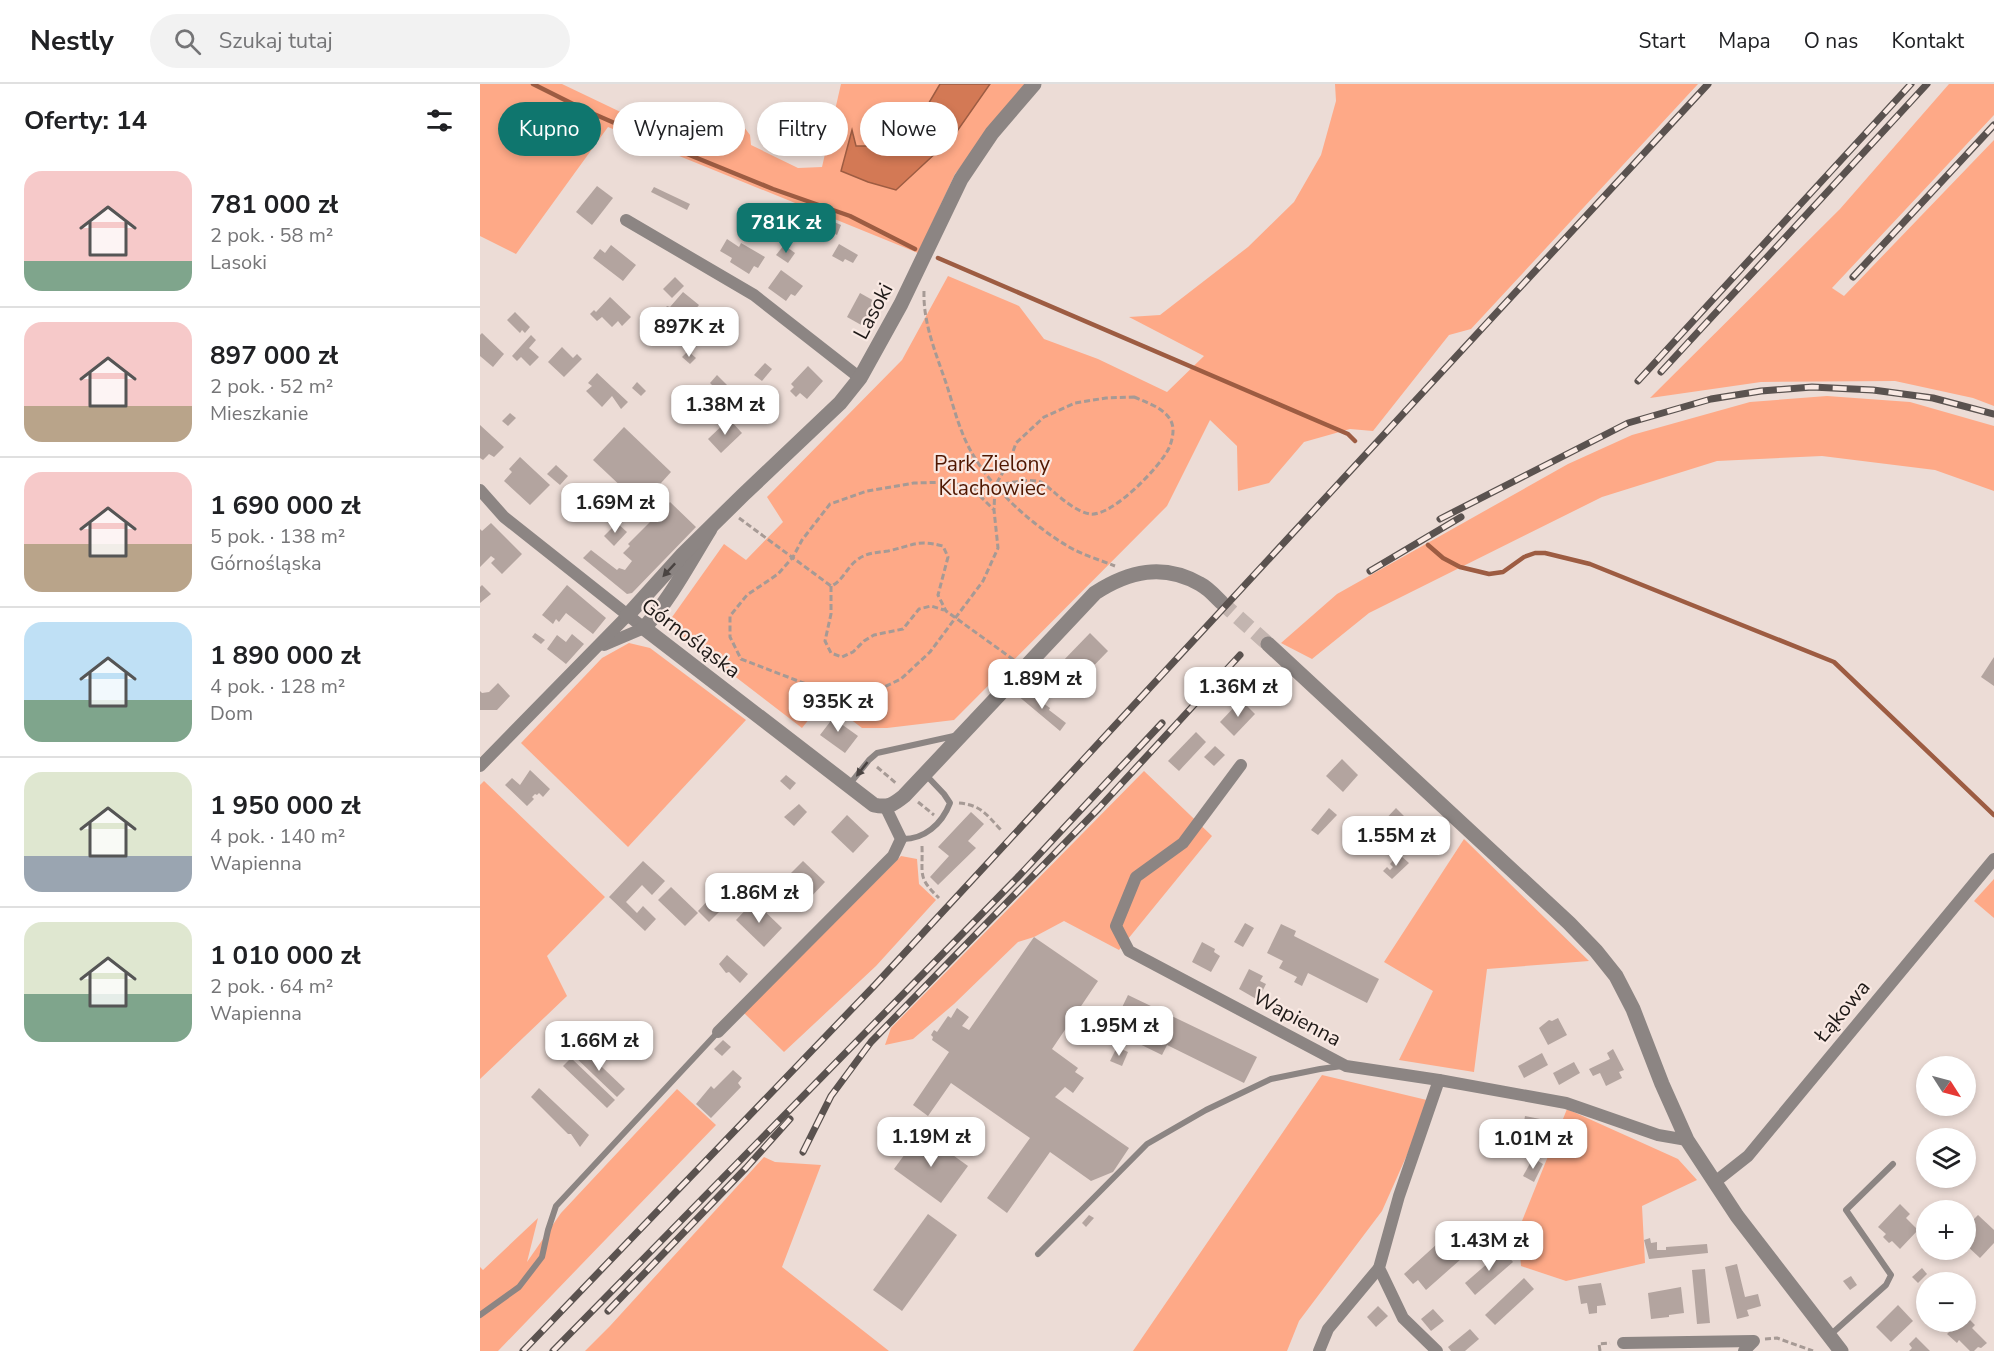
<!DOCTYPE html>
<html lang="pl">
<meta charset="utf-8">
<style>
:root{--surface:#fff;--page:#f2f2f2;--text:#202124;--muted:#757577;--line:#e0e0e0;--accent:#0f766e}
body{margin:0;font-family:"Nunito Sans",sans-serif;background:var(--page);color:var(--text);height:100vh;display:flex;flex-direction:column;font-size:22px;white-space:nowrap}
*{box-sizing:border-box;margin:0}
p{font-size:20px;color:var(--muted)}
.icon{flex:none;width:33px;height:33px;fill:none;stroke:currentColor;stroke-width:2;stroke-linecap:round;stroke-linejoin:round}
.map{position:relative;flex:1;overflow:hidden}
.details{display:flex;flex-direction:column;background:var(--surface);width:480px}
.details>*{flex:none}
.top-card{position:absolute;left:18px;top:18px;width:570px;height:54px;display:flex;gap:12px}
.needle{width:39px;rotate:126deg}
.fabs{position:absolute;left:1436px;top:972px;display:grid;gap:12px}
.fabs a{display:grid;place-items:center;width:60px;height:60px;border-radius:50%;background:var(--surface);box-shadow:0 3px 9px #0003;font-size:30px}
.price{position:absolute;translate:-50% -51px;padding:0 14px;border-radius:12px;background:#fff;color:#222;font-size:20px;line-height:39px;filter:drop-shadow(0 2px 3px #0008)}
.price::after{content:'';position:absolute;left:50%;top:36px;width:18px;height:14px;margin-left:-9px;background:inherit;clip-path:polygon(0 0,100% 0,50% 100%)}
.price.active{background:var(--accent);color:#fff}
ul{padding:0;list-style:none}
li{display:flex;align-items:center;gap:18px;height:150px;padding:0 24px}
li+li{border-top:2px solid var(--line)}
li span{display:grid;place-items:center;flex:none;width:168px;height:120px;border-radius:18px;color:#555}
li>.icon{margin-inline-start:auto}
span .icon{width:72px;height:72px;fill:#fffc;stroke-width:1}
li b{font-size:26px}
h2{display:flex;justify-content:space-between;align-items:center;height:72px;padding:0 24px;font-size:26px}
.chip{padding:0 21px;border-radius:27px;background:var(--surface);box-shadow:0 3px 9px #0003;font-size:21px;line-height:54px}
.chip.active{background:var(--accent);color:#fff}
header{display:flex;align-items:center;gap:36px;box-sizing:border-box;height:84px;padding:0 30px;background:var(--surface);border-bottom:2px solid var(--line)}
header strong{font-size:28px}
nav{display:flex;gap:33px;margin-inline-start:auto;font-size:21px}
.search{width:420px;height:54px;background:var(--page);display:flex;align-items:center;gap:15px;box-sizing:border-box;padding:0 21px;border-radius:33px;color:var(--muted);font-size:22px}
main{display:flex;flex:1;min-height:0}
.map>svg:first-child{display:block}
</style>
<header>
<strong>Nestly</strong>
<div class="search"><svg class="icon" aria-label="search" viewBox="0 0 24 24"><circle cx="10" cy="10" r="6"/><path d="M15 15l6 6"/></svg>Szukaj tutaj</div>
<nav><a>Start</a><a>Mapa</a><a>O nas</a><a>Kontakt</a></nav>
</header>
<main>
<section class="details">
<h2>Oferty: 14<svg class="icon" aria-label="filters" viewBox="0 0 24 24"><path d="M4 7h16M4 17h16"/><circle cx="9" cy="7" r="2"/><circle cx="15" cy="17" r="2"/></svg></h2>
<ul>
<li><span style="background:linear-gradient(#f6c9c9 75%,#7fa58c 0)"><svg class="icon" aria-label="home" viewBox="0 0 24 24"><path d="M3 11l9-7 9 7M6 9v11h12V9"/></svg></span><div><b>781 000 zł</b><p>2 pok. · 58 m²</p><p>Lasoki</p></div></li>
<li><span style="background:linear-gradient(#f6c9c9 70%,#b9a48a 0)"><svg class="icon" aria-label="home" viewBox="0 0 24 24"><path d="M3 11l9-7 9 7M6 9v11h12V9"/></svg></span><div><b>897 000 zł</b><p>2 pok. · 52 m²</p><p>Mieszkanie</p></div></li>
<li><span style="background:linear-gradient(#f6c9c9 60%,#b9a48a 0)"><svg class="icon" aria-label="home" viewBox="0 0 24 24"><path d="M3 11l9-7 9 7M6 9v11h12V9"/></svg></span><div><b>1 690 000 zł</b><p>5 pok. · 138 m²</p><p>Górnośląska</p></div></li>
<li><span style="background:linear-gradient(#bfe0f5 65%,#7fa58c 0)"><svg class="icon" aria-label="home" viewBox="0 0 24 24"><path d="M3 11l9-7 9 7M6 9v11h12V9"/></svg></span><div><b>1 890 000 zł</b><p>4 pok. · 128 m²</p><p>Dom</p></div></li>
<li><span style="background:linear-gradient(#dfe7d0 70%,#9aa5b1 0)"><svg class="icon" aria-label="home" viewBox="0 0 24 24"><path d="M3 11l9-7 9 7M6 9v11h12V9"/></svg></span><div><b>1 950 000 zł</b><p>4 pok. · 140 m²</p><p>Wapienna</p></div></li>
<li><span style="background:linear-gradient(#dfe7d0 60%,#7fa58c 0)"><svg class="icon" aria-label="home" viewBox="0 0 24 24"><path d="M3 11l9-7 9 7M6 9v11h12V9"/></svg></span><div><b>1 010 000 zł</b><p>2 pok. · 64 m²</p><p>Wapienna</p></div></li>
</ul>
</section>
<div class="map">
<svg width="1514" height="1267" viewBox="0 0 1514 1267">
<rect width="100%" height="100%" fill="#ecdcd6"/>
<!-- green -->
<g fill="#fea987">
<path d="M0 0H82L218 65 245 40 261 39 270 51 271 61 318 84 342 83 361 0H460L441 34 409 62H376L373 48 362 87 473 53 510 0H549L475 90 438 169 128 43 36 170 0 152Z"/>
<path d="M855 0H1218L991 245 969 251 893 347 870 345 824 358 789 399 758 407 757 362 730 336 687 422 474 636 407 644H382L357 625 342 619 322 644 197 548 190 536 244 460 266 476 303 438 287 413 422 276 468 192 539 222 564 255 618 275 687 308 724 272 649 233 680 231 768 163 814 118 841 71 856 17Z"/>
<path d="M1469 0H1514V31L1352 204 1364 212 1514 56V322L1493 314 1415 297 1281 298 1170 314 1360 125Z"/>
<path d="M1347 312 1430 318 1514 342V407L1455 386 1342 372 1237 377 1122 413 889 529 832 575 801 559 857 510 1088 380 1152 351 1270 318Z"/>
<path d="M149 559 170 564 266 636 148 763 41 659 122 574Z"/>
<path d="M664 687 732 752 639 866 584 837 554 853 538 858 474 920 433 955 405 961 411 944Z"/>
<path d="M4 697 125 813 67 872 87 912 0 995V701Z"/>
<path d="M984 755 1109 877 1007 885 994 988 919 976 953 907 904 878Z"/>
<path d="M421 772 437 775 439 800 456 816 396 882 304 968 264 929Z"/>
<path d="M1514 795V834L1494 817Z"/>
<path d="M842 991 951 1017 902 1127 819 1237 807 1267H653Z"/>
<path d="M197 1005 236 1041 18 1267H0V1183L3 1186 58 1134 47 1178 81 1129Z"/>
<path d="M1087 1025 1198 1075 1217 1096 1162 1122 1165 1179 1086 1197 1041 1182 1038 1147Z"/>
<path d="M284 1073 295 1078 341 1081 302 1183 409 1267H105L130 1242Z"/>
</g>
<!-- water -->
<path fill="#d37955" stroke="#9d5c42" stroke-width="1.5" d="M460 0H510L473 53 416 106 388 98 361 87 372 46 376 62H409L440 34Z"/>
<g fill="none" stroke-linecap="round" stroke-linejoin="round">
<!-- stream -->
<g stroke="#9d5c42" stroke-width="4.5">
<path d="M53 0 107 27 185 61 293 105 370 132 435 165"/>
<path d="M458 174 868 350 875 357"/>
<path d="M948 461 963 474 980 483 1009 490 1023 488 1044 473 1055 469H1065L1110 480 1354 578 1514 731"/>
</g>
</g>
<!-- building -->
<g fill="#b3a49f">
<path d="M117 102 133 114 112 141 96 128Z"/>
<path d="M174 103 210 120 207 126 171 108Z"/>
<path d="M354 138 361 141 357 151 349 147Z"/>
<path d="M247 155 259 163 261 159 285 173 278 184 274 182 269 190 250 178 252 174 240 167Z"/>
<path d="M359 160 378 171 373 179 365 175 363 178 352 172Z"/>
<path d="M131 161 156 181 143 197 113 174 120 165 125 169Z"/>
<path d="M304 161 315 169 308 179 296 171Z"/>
<path d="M301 186 323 202 315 212 311 210 306 217 288 204Z"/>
<path d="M195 193 204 202 192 214 183 205Z"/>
<path d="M203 208 219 221 206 237 198 230 193 236 183 227 187 222 190 223Z"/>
<path d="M380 209 396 218 383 242 367 233Z"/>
<path d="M130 213 151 233 142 242 138 237 132 243 122 233 117 237 110 230 114 226 116 228Z"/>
<path d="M35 228 50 243 45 249 42 246 40 249 27 236Z"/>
<path d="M2 249 24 270 13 283 0 272V251Z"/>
<path d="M51 251 56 256 49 264 59 273 50 282 41 273 37 277 32 272Z"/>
<path d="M82 263 93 274 97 270 102 275 84 293 68 278Z"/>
<path d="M208 267 216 274 210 280 202 273Z"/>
<path d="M285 279 292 285 282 297 274 291Z"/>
<path d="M328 282 343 297 327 315 320 309 316 313 310 307 314 303 311 300Z"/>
<path d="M117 289 148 318 141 325 132 312 122 323 106 307 112 302 108 299Z"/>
<path d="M237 291 251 305 243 312 230 299Z"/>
<path d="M157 298 166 307 161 312 152 304Z"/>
<path d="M30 329 36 334 28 342 22 337Z"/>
<path d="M249 335 262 349 241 369 228 355Z"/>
<path d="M0 341 24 363 14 373 9 370 3 376 0 374Z"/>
<path d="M144 343 191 388 161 421 113 376Z"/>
<path d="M40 373 70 401 50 421 24 397 32 388 29 385Z"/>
<path d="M76 381 88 392 80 401 67 390Z"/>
<path d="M190 418 216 443 152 509 147 510 103 474 111 466 137 486 139 484 145 486 152 477 143 469 150 462 148 460Z"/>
<path d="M11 439 42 470 22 490 11 479 15 475 11 472 0 483V445L2 447Z"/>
<path d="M137 439 147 448 134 462 124 452Z"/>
<path d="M2 501 11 510 0 519V503Z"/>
<path d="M87 501 126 534 113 550 86 529 79 538 76 535 73 540 62 531Z"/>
<path d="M55 549 65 556 61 560 52 553Z"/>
<path d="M610 549 628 567 598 598 580 580Z"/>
<path d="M92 550 104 560 86 580 67 565 77 551 86 558Z"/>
<path d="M1514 573V602L1501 593Z"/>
<path d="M18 599 30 612 17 626H0V607L2 609 9 608Z"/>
<path d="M543 605 570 624 569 626 586 639 580 647 537 611Z"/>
<path d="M761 616 775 630 754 652 740 638Z"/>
<path d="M345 623 355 630 353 634 378 652 365 669 340 651 353 634 341 628Z"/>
<path d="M716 648 726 658 699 687 688 677Z"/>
<path d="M735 662 745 671 734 682 724 673Z"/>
<path d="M862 675 878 691 863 708 846 692Z"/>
<path d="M50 686 70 705 63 713 59 709 57 711 55 710 52 713 54 715 47 722 25 701 32 694 40 701Z"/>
<path d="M306 691 316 699 310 706 300 697Z"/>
<path d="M319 720 327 728 314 742 304 733Z"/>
<path d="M849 724 857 731 838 751 831 746Z"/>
<path d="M916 724 926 734 924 736 930 742 917 756 901 740Z"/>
<path d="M491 728 504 740 488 757 496 764 458 801 450 793 469 772 458 763Z"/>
<path d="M367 731 389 752 373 769 351 748Z"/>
<path d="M919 770 929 779 912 795 903 787 907 783 910 786 913 783 910 780Z"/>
<path d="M163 777 185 797 172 811 162 801 146 818 157 829 163 822 176 835 165 847 129 813Z"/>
<path d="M323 777 345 798 329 815 307 793Z"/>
<path d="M191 803 218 829 205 842 178 816Z"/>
<path d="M230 814 242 825 229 838 218 827Z"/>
<path d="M274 817 302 844 284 863 256 836Z"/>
<path d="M765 839 774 844 763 863 754 858Z"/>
<path d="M801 840 816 847 814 852 899 895 887 919 828 889 822 902 814 898 817 893 799 884 803 877 787 869Z"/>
<path d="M554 853 618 897 572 965 598 984 595 988 604 994 593 1009 585 1003 575 1013 649 1064 633 1088 611 1097 570 1068 527 1129 507 1114 550 1054 471 999 448 1032 433 1021 469 968 452 956 453 953 451 951 454 946 457 948 468 932 471 934 477 924 489 933 482 942 489 946Z"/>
<path d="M722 858 735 865 734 868 740 872 731 888 712 878Z"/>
<path d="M247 871 268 890 260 899 249 888 246 889 239 880Z"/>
<path d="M769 885 783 892 780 897 786 900 778 916 759 905Z"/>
<path d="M648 911 777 973 764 999 687 961 682 971 631 946Z"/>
<path d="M1078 934 1087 951 1068 961 1059 944 1069 936 1072 937Z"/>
<path d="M243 956 251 963 242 972 234 965Z"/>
<path d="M101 963 145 1005 137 1013 93 971Z"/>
<path d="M637 963 648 968 642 982 630 977Z"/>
<path d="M1133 965 1144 986 1139 988 1142 994 1126 1002 1120 989 1113 992 1109 985 1130 975 1127 969Z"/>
<path d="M1062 969 1068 981 1044 994 1038 982Z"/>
<path d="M91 974 135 1016 127 1024 83 982Z"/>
<path d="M1094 978 1100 989 1079 1001 1073 989Z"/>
<path d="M253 986 262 994 258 999 261 1003 231 1034 216 1020 231 1002 234 1005Z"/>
<path d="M59 1004 109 1051 100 1063 91 1050H88L51 1013Z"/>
<path d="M1045 1032 1060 1035 1059 1038 1067 1039 1063 1059 1041 1055Z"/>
<path d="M441 1048 488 1082 461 1119 414 1085Z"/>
<path d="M1053 1074 1063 1080 1054 1098 1043 1092Z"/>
<path d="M1420 1120 1430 1130 1426 1134 1438 1146 1420 1165 1412 1157 1409 1159 1403 1153 1406 1150 1398 1143Z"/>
<path d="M448 1130 477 1151 422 1227 393 1206Z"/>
<path d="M609 1131 614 1134 606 1143 602 1139Z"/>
<path d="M1498 1131 1514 1146V1159L1500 1174 1485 1160V1144Z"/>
<path d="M968 1150 977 1161 989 1150 998 1160 946 1206 938 1196 933 1200 924 1190Z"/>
<path d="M1170 1154 1171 1159 1177 1158V1166H1186V1163L1227 1160 1228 1169 1169 1175 1164 1156Z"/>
<path d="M1023 1166 1033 1178 995 1211 985 1199Z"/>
<path d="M1257 1180 1265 1213 1278 1210 1281 1222 1267 1226 1269 1232 1257 1235 1245 1183Z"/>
<path d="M1442 1184 1447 1190 1438 1199 1432 1193Z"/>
<path d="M1225 1185 1230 1239 1217 1240 1212 1186Z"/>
<path d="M1371 1192 1377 1201 1370 1206 1363 1197Z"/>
<path d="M1044 1194 1054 1205 1015 1241 1005 1231Z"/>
<path d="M1121 1199 1126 1221 1117 1222V1229L1109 1230 1107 1219 1101 1220 1098 1202Z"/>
<path d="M1201 1203 1204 1229 1189 1231V1233L1171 1235 1168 1209Z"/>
<path d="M1418 1221 1433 1237 1411 1258 1396 1243Z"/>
<path d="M898 1222 908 1232 896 1243 887 1233Z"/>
<path d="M953 1225 964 1237 951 1247 941 1235Z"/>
<path d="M1485 1231 1495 1241 1492 1244 1507 1259 1501 1264 1498 1263 1494 1267H1490L1479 1256 1477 1259 1467 1250 1470 1247 1460 1238H1485Z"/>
<path d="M990 1245 999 1255 985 1267H971L968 1263Z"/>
<path d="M1436 1253 1450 1267H1429L1432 1264 1429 1260Z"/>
</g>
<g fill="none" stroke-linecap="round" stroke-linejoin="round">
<!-- tertiary-tunnel -->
<path stroke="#c3b5b0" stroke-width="15" stroke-dasharray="15 8" stroke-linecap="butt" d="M741 518 788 560"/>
<!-- path -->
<g stroke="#a69a95" stroke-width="3" stroke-dasharray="6 3" stroke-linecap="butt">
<path d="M444 207C443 238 455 267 465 296 471 313 475 331 482 348 499 394 547 438 589 463 603 471 620 476 635 482"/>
<path d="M654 313C668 319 694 327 693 347 693 352 691 360 689 364 680 383 632 433 610 430 598 428 584 417 575 409 571 406 565 400 561 398 547 394 529 399 515 402L530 376 536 359 564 333 595 319 626 314Z"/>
<path d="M492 404 515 402 514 426 518 464 503 497 450 568 421 595 387 611 352 610 261 575 250 553V532L267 511 298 490 313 473 322 456 350 420 387 407 434 399 469 398 492 404 514 426"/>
<path d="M259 434 351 502C362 498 367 483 377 476 387 468 397 469 408 467 432 462 437 455 463 462L468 473 458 511 466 527 534 576"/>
<path d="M351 502V530L345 557 351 569 362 573 373 568 384 557 394 551 423 545 439 525 451 522 464 526"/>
<path d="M397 683 417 700"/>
<path d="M438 718 454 731"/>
<path d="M479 719C501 721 507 731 521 746"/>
<path d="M442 762C443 791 437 793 459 814"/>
<path d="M510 772 515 776"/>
<path d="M1285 1255 1297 1254 1333 1267"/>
<path d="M1120 1267 1119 1260 1130 1259"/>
</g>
<!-- service -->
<g stroke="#8c8583" stroke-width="6">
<path d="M369 701 389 676 397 669 474 652"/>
<path d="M421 755C444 756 462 740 470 719L464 710 445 690"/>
<path d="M558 1170 667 1060 726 1026 791 995 840 985 862 982"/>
<path d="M0 1231 39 1203 62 1173 68 1146 76 1122 238 948"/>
<path d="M1349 1252 1406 1201 1411 1191 1366 1126 1413 1080"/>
</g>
<!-- minor -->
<g stroke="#8c8583" stroke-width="12">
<path d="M146 136 274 211 380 294"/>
<path d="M0 406 24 433 164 544"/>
<path d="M124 561 164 544"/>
<path d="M761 681 703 759 656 793 636 842 649 867 866 982 959 996 1086 1019 1178 1051 1207 1056"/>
<path d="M0 682 147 532"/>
<path d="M238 948 413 772 421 755 406 724"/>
<path d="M1235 1098 1268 1072 1514 775"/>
<path d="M1143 1259 1274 1257 1264 1267"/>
<path d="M839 1267 848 1245 899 1184"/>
<path d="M957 1267 923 1234 899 1184 919 1112 959 996"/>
</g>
<!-- tertiary -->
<g stroke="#8c8583" stroke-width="15">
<path d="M230 445C209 479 191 514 164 544L394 721C408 724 413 721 424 712L615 509C649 487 683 479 720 500 728 504 735 512 741 518"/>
<path d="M147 532 203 470 263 411 360 319 380 294 421 220 481 95 512 49 554 0"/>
<path d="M788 560 1089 839 1116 867 1136 892 1153 925 1182 1000 1207 1056 1257 1132 1361 1267"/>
</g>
<!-- rail casing -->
<g stroke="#5a524f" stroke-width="7">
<g id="rail">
<path d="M1373 193 1514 41"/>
<path d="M1181 288 1447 0"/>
<path d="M1158 297 1431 0"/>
<path d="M960 435 1148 339 1231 315 1281 307 1332 303 1393 306 1453 314 1514 330"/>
<path d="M890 487 981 433"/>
<path d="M323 1068 351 1012 391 958 619 724 760 571"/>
<path d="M128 1227 266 1084 310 1035"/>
<path d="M43 1267 395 901 1228 0"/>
<path d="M73 1267 537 794 682 639"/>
</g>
</g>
<!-- rail -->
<use href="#rail" stroke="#f9e9e3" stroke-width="4.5" stroke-dasharray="14" stroke-linecap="butt"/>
</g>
<!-- one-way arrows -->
<defs><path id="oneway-solid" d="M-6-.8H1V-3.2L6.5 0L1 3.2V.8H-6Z" transform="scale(1.5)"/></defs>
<g fill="#4a4442">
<use href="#oneway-solid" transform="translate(189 486) rotate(133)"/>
<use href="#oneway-solid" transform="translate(382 685) rotate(128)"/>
</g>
<g text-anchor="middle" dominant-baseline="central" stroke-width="4.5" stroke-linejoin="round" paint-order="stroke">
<!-- street labels -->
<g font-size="21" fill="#1e1917" stroke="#f9e9e3">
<text transform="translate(393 227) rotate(-62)">Lasoki</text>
<text transform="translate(211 554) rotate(37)">Górnośląska</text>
<text transform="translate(1362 927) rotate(-50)">Łąkowa</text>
<text transform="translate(817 934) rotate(28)">Wapienna</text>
</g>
<!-- park labels -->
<g font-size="21" fill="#501700" stroke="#f9e9e3">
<text x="512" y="380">Park Zielony<tspan x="512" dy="24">Klachowiec</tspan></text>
</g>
</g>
</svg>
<div class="fabs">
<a><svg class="needle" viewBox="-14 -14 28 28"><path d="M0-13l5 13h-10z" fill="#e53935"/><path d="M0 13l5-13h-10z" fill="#757577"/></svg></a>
<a><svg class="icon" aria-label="layers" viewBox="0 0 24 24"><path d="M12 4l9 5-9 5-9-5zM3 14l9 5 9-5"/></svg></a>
<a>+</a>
<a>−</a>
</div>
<b class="price active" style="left:306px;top:170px">781K zł</b>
<b class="price" style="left:209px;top:274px">897K zł</b>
<b class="price" style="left:245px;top:352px">1.38M zł</b>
<b class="price" style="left:135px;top:450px">1.69M zł</b>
<b class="price" style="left:562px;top:626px">1.89M zł</b>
<b class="price" style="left:758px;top:634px">1.36M zł</b>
<b class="price" style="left:358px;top:649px">935K zł</b>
<b class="price" style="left:916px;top:783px">1.55M zł</b>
<b class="price" style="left:279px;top:840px">1.86M zł</b>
<b class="price" style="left:639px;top:973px">1.95M zł</b>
<b class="price" style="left:119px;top:988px">1.66M zł</b>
<b class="price" style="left:451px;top:1084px">1.19M zł</b>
<b class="price" style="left:1053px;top:1086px">1.01M zł</b>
<b class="price" style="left:1009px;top:1188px">1.43M zł</b>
<div class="top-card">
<a class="chip active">Kupno</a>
<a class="chip">Wynajem</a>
<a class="chip">Filtry</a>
<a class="chip">Nowe</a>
</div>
</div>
</main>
